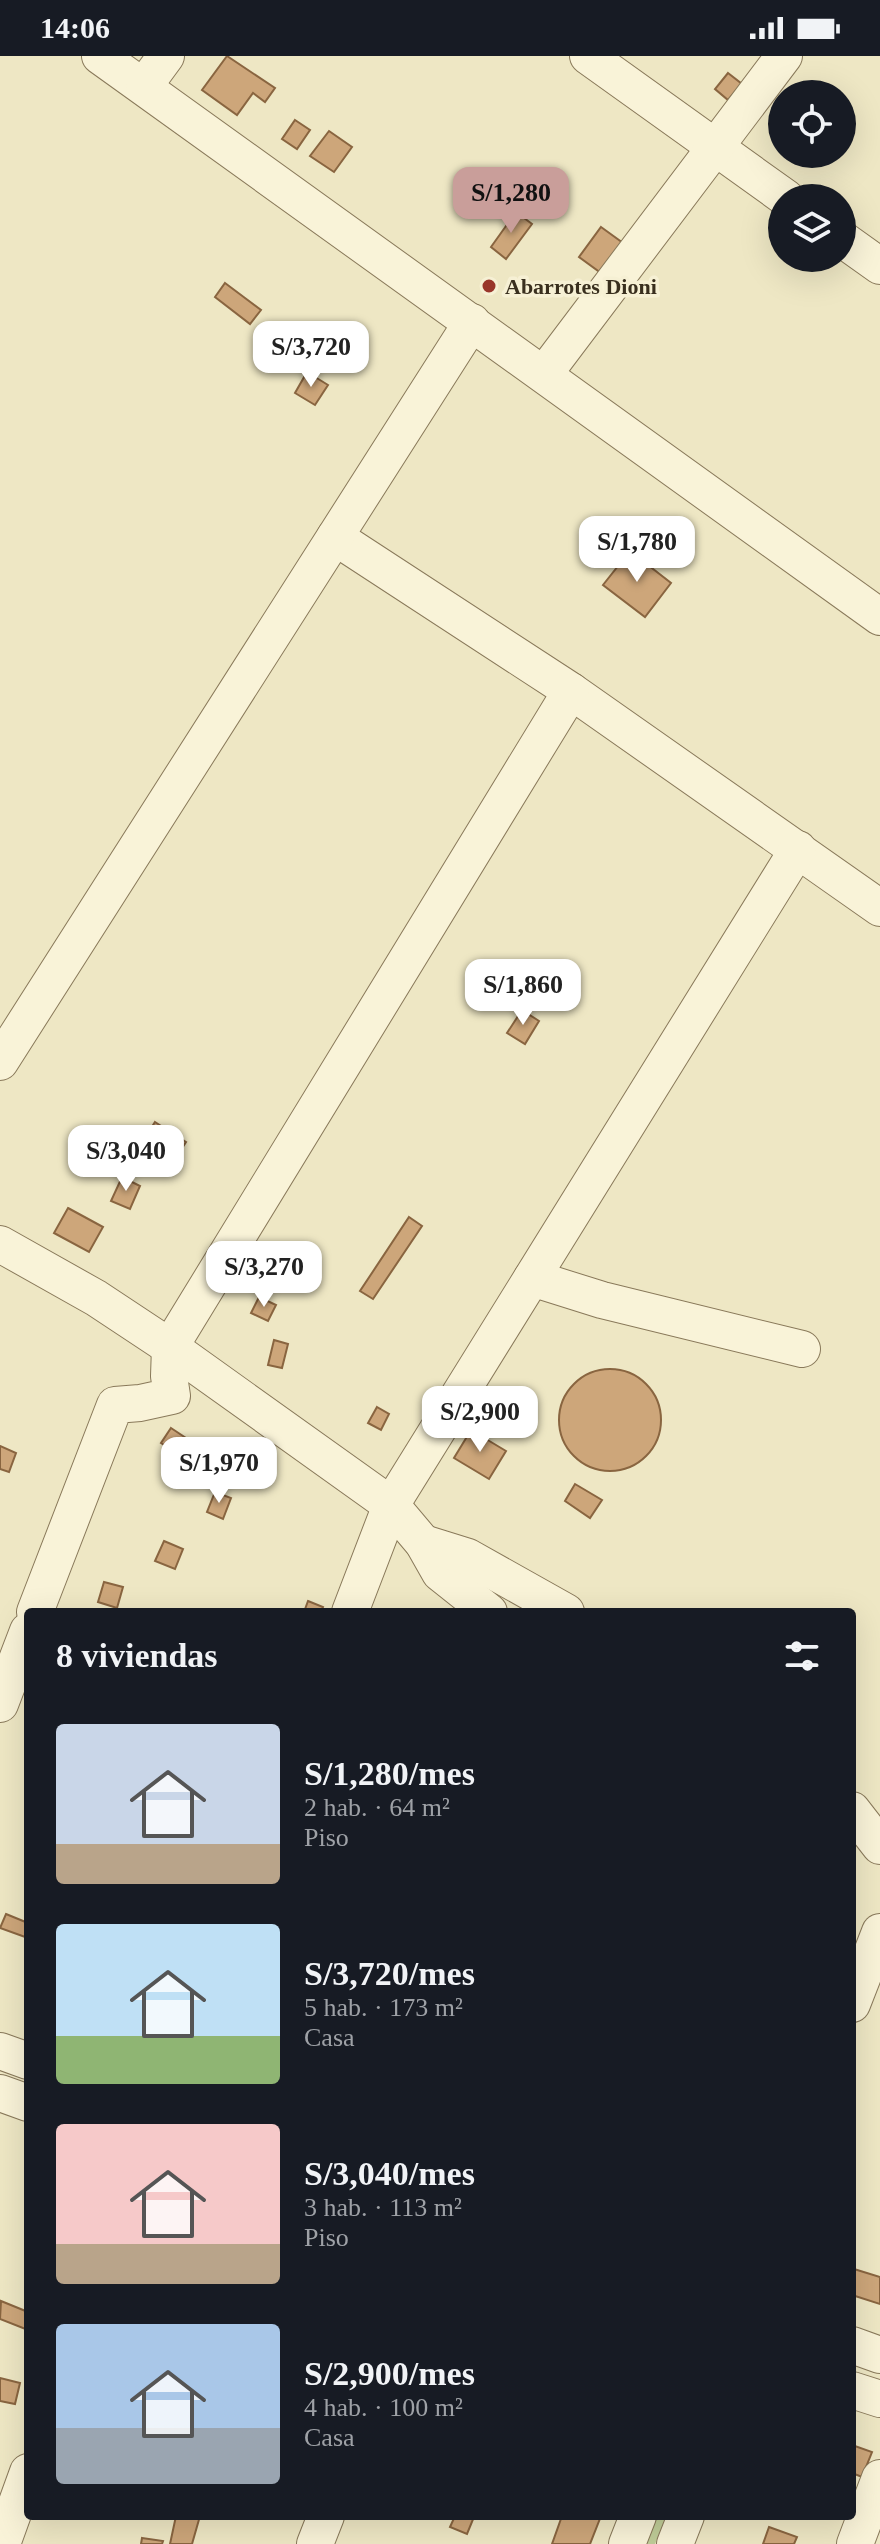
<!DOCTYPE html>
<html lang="es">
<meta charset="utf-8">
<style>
:root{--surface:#171b24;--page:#20242c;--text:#f1f3f6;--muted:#9ea1a6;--accent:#c99e9a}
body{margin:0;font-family:Georgia,serif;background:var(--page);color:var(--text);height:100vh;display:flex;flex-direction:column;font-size:30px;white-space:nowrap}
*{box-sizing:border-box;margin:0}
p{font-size:26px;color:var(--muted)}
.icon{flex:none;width:44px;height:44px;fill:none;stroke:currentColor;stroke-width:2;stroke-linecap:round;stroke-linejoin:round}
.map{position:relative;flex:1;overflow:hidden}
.sheet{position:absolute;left:24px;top:1552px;width:832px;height:912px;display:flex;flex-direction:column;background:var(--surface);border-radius:8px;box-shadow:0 8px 32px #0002}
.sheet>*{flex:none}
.buttons{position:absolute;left:768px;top:24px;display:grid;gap:16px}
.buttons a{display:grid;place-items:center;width:88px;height:88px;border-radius:50%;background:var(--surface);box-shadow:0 8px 32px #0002;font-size:40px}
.price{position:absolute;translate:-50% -68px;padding:0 18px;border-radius:16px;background:#fff;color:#222;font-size:26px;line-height:52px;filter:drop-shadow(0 2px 4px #0008)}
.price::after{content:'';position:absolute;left:50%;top:48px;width:24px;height:18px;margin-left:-12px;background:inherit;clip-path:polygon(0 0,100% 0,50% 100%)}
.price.current{background:var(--accent);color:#111}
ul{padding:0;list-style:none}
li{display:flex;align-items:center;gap:24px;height:200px;padding:0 32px}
li span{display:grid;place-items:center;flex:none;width:224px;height:160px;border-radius:8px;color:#555}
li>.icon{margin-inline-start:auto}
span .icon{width:96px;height:96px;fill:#fffc;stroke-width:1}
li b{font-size:34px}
h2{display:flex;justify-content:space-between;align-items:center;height:96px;padding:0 32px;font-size:34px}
.status{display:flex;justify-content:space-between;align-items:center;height:56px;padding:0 40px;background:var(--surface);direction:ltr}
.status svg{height:22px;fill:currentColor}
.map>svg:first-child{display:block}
</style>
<div class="status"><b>14:06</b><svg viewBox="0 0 49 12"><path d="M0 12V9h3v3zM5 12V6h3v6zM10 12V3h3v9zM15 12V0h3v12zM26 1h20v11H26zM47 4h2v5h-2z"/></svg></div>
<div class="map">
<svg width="880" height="2488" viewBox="0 0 880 2488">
<rect width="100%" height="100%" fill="#eee7c4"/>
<!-- green -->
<path fill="#c0cd98" d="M655 2460H666L655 2488H645Z"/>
<!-- building -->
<g fill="#cda67a" stroke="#896540" stroke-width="2">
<path d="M227 0 275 32 265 46 253 37 237 59 202 34Z"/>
<path d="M728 17 742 28 728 44 715 33Z"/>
<path d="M295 64 310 74 297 93 282 83Z"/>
<path d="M329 75 352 91 334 116 310 100Z"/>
<path d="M516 156 532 168 506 203 491 191Z"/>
<path d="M601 171 623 187 601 217 579 201Z"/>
<path d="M225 227 261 254 250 268 215 241Z"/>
<path d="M306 268 334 289 319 309 291 288Z"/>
<path d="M307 316 328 329 315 349 295 337Z"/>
<path d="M630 495 671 527 645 561 603 529Z"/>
<path d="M522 954 539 965 525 988 507 977Z"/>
<path d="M155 1066 186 1086 166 1117 135 1098Z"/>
<path d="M122 1121 140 1130 130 1153 111 1145Z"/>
<path d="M68 1152 103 1171 89 1196 54 1177Z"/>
<path d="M409 1161 422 1170 373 1243 360 1235Z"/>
<path d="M259 1241 276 1249 268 1265 251 1257Z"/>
<path d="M274 1284 288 1288 282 1312 268 1309Z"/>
<circle cx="610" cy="1364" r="51"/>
<path d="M377 1351 389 1358 381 1374 368 1367Z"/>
<path d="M171 1372 192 1386 183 1401 161 1387Z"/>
<path d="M471 1374 506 1395 489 1423 454 1402Z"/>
<path d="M0 1390 16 1397 9 1416 0 1413Z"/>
<path d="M575 1428 602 1444 590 1462 565 1445Z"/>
<path d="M215 1436 231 1442 223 1463 207 1456Z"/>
<path d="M164 1485 183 1493 175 1513 155 1505Z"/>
<path d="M104 1526 123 1531 117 1552 98 1546Z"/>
<path d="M308 1545 323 1551 321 1556H304Z"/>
<path d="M6 1858 28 1867V1882L0 1872Z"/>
<path d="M854 2213 880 2221V2248L852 2239Z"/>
<path d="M1 2245 28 2256V2274L0 2263Z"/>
<path d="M0 2322 20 2327 15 2348 0 2345Z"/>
<path d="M852 2389 872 2396 862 2421 852 2417Z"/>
<path d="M176 2460H200L192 2488H170Z"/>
<path d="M455 2460 474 2461 467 2478 450 2471Z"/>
<path d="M562 2460H601L590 2488H552Z"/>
<path d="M769 2471 797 2481 794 2488H763Z"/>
<path d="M142 2482 163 2485 162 2488H141Z"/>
</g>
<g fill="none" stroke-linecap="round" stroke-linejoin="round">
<!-- minor casing -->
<g stroke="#89795a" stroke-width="38">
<g id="minor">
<path d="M100 0 880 561"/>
<path d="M588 0 786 142"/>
<path d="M144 30 166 0"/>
<path d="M842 183 880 210"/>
<path d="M544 318 784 0"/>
<path d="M335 481 571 635 880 852"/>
<path d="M0 1006 472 266"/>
<path d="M0 1188 96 1242 170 1291 391 1449 423 1487 440 1517 489 1556"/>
<path d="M532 1222 602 1244 802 1293"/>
<path d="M423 1487 468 1501 566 1556"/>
<path d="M35 1556 115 1349 140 1347 172 1340 169 1320 170 1291 571 635"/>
<path d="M350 1556 391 1449 798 793"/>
<path d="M0 1648 28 1575"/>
<path d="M852 1754 880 1790"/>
<path d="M852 1948 880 1876"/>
<path d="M0 1995 28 2005"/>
<path d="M0 2037 28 2047"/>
<path d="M852 2289 880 2299"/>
<path d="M852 2334 880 2343"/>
<path d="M2 2488 28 2416"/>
<path d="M315 2488 326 2460"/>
<path d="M627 2488 638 2460"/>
<path d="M675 2488 686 2460"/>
<path d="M855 2488 880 2422"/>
</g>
</g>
<!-- minor -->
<use href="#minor" stroke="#f9f3d8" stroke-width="36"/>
</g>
<!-- markers -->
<circle fill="#99362a" stroke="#f6f0d4" stroke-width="3" cx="489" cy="230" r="8"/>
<g text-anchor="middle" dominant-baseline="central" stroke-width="7" stroke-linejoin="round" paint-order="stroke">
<!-- poi labels -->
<g font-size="22" font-weight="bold" fill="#392f1e" stroke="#f6f0d4" text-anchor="start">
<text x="505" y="230">Abarrotes Dioni</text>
</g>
</g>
</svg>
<div class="buttons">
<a><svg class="icon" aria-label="locate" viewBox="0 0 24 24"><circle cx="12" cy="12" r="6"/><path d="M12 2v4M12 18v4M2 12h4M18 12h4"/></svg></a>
<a><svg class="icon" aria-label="layers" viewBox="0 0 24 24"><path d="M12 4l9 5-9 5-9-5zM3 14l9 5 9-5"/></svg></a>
</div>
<b class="price current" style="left:511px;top:179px">S/1,280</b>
<b class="price" style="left:311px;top:333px">S/3,720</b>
<b class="price" style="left:637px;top:528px">S/1,780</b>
<b class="price" style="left:523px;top:971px">S/1,860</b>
<b class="price" style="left:126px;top:1137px">S/3,040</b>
<b class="price" style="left:264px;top:1253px">S/3,270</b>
<b class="price" style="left:480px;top:1398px">S/2,900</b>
<b class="price" style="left:219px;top:1449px">S/1,970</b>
<section class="sheet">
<h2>8 viviendas<svg class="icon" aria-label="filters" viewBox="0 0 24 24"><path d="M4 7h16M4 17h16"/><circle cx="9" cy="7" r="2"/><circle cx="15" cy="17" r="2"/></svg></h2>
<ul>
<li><span style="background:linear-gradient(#c9d6e8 75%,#b9a48a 0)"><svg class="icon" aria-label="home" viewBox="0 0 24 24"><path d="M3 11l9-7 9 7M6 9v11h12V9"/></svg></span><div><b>S/1,280/mes</b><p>2 hab. · 64 m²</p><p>Piso</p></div></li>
<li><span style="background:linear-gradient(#bfe0f5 70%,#8fb573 0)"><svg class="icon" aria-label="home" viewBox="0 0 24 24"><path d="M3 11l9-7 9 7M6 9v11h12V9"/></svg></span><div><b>S/3,720/mes</b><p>5 hab. · 173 m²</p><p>Casa</p></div></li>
<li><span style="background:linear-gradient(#f6c9c9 75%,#b9a48a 0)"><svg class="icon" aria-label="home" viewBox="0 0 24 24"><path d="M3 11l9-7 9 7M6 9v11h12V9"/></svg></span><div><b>S/3,040/mes</b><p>3 hab. · 113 m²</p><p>Piso</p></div></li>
<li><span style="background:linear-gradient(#a9c7e8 65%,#9aa5b1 0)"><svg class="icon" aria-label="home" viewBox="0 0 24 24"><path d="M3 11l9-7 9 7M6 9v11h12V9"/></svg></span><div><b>S/2,900/mes</b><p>4 hab. · 100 m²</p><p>Casa</p></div></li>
</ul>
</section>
</div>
